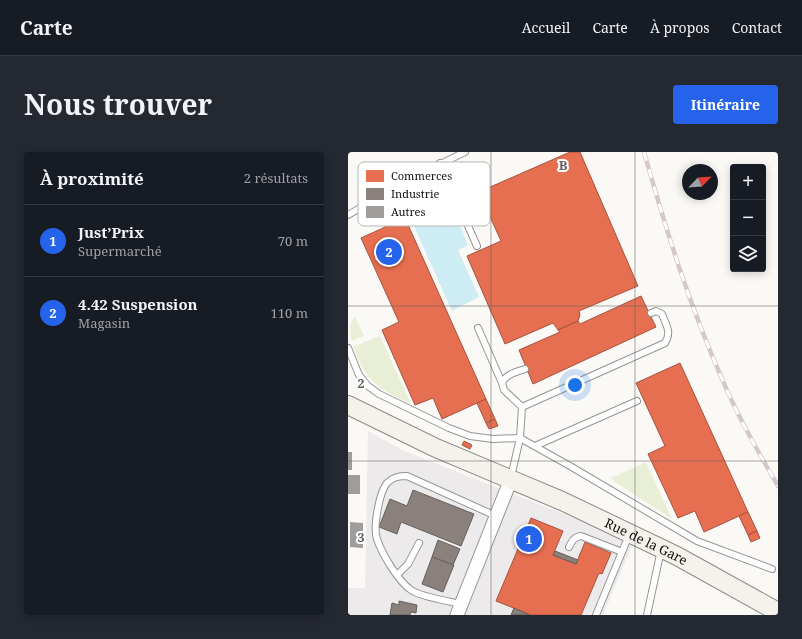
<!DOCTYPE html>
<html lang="fr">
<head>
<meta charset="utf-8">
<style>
  :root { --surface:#171b24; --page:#242831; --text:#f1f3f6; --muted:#9ea1a6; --line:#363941; --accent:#2563eb }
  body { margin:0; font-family:"Noto Serif",serif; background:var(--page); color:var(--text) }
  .controls { position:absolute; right:12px; top:12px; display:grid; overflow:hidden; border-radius:4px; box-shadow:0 2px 10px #0003 }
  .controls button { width:36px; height:36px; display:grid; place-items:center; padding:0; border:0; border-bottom:1px solid var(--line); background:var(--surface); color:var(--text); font:20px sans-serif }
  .compass { position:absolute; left:334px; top:12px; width:36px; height:36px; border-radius:50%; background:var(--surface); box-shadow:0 2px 10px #0003; rotate:65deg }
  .you { position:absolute; left:227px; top:233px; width:14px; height:14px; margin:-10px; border:3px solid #fff; border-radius:50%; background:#1a73e8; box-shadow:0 0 0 6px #1a73e833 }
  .badge { display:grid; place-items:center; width:26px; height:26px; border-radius:50%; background:var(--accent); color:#fff; font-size:13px; font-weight:700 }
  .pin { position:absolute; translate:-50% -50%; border:2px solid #fff; box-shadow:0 1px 4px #0006 }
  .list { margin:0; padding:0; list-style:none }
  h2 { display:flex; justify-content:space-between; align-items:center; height:52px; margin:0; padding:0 16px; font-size:17px }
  h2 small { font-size:13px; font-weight:400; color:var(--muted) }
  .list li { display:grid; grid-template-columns:26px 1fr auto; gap:12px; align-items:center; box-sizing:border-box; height:72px; padding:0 16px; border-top:1px solid var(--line) }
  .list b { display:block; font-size:15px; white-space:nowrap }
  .list p { margin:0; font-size:13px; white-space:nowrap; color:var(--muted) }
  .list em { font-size:13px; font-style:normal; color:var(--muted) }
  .icon { flex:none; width:22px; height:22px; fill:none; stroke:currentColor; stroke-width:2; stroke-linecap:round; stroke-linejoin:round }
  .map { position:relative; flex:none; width:430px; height:463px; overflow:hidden; border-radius:4px }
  header { display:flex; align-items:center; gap:24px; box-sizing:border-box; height:56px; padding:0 20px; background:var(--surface); border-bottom:1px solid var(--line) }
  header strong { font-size:19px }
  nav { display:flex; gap:22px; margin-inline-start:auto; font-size:14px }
  .intro { display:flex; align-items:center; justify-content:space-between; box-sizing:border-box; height:96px; padding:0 24px }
  h1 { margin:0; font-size:28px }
  .button { padding:10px 18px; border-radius:4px; background:var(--accent); color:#fff; font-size:14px; font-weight:700 }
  main { display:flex; gap:24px; padding:0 24px }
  aside { flex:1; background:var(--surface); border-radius:4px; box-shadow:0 2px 10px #0003 }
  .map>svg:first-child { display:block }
</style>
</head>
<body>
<header>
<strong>Carte</strong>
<nav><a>Accueil</a><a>Carte</a><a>À propos</a><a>Contact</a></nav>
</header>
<div class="intro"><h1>Nous trouver</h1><a class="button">Itinéraire</a></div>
<main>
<aside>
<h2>À proximité<small>2 résultats</small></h2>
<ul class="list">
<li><span class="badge">1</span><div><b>Just’Prix</b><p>Supermarché</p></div><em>70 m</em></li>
<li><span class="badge">2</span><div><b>4.42 Suspension</b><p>Magasin</p></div><em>110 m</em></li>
</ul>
</aside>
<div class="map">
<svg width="430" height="463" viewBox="0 0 430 463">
  <rect width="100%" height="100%" fill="#fbf9f6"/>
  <path fill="#edeaec" d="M20,279l34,19 182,72 48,24 -29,69h-255v-27h17z"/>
  <g fill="#e9efd7">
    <path d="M7,165l9,19 -12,5c-2,-9 -4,-17 3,-24z"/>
    <path d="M32,184l31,68c-16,-8 -35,-15 -45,-31 -5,-7 -9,-17 -13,-26z"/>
    <path d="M298,310l26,57 -57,-37 -4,-4z"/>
  </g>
  <path fill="#ceecf3" d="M63,41c7,0 10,3 17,5 6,2 11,0 16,3 10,5 20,34 24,44l-10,5 21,47 -27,14 -51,-114z"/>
  <g fill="#e76f51" stroke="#a6523e">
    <path d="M222,0h10l58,134 -59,25 1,4 -2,6 -20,9 -5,-7 -48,21 -38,-88 34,-15 -22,-49z"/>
    <path d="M57,66l81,181 -44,20 -9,-21 -18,7 -33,-75 17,-8 -38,-84z"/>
    <path d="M293,144l15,31 -123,57 -14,-34 41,-18 -2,-2 20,-9 2,3z"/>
    <path d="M332,211l68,149 -44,20 -9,-21 -17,7 -30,-64 17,-8 -29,-63z"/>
    <path d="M138,247l9,20 -9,4 -9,-20z"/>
    <path d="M147,267l3,7 -9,3 -3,-6z"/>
    <path d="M116,289l8,4 -2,4 -8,-4z"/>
    <path d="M400,360l9,19 -9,4 -9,-19z"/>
    <path d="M183,366l32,13 -10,24 23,9 9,-22 26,11 -9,21 -3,-1 -18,42h-50l-35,-14z"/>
    <path d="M409,379l3,7 -9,4 -3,-7z"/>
  </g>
  <g fill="#8a817c" stroke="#655f5c">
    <path d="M65,338l61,24 -13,32 -60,-24 -4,12 -18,-7 11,-28 17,7z"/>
    <path d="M90,388l22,9 -7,16 -21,-8z"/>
    <path d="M207,399l23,9 -2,4 -23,-9z"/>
    <path d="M84,405l22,8 -11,27 -21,-8z"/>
    <path d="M51,449l18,4 -1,8 -5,-1 -1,3h-20l2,-12 7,2z"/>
    <path d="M166,456l15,7h-18z"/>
  </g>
  <g fill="#9f9d9b">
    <rect x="0" y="300" width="4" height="18"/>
    <rect x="0" y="323" width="12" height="19"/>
    <path d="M2,370l13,1v25l-13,-1z"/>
  </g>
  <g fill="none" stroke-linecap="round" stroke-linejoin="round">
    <g stroke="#969594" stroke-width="8">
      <g id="service">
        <path d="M92,11l37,83"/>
        <path d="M0,63l66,-38 51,-25"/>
        <path d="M130,176l24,55"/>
        <path d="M0,196l11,27 9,11 11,8 70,34 21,8 23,3 27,-1 50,28 127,75 75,28"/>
        <path d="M174,255l-18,-17 -2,-7c4,-9 14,-11 23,-14"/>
        <path d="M187,294l102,-45"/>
        <path d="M163,325l9,-39 2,-31 143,-64c7,-11 1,-18 -3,-29l-6,-3 -5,2"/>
        <path d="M221,395c3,-6 5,-10 12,-11l41,16"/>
        <path d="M49,423l11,-11 11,-21"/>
        <path d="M113,452c-13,-3 -40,-7 -50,-14 -13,-9 -29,-36 -34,-51 -4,-12 2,-46 10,-56 6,-6 12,-7 20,-7l89,40"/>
        <path d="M248,463l33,-80"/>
        <path d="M299,463l14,-65"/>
      </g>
    </g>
    <g stroke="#969594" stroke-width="15">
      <path id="minor" d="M109,463l54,-136"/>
    </g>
    <g stroke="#8c8c8a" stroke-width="20">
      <g id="secondary">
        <path id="s1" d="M0,253l88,43 126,53 115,55 101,56"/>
      </g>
    </g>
    <use href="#service" stroke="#fefefe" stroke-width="6"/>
    <use href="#minor" stroke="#fefefe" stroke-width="13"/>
    <use href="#secondary" stroke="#f5f2ec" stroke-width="18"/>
    <g stroke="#d7c7ca" stroke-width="4.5">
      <path id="rail" d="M296,0c22,78 46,155 79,229 15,36 35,71 55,105"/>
    </g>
    <use href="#rail" stroke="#fff" stroke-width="3" stroke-dasharray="9" stroke-linecap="butt"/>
  </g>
  <path fill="none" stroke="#626260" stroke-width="1" stroke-opacity="0.55" d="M143,0v463M287,0v463M0,154h430M0,309h430"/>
  <g text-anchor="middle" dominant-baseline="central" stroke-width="4" stroke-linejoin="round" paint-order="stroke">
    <g font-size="13" fill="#101010" stroke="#fff">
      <text stroke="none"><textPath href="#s1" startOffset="328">Rue de la Gare</textPath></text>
    </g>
  </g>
  <rect x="10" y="10" width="132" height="64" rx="6" fill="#fff" stroke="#b7b7b7" stroke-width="1"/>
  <rect x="18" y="18" width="18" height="12" fill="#e76f51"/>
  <rect x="18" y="36" width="18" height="12" fill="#8a817c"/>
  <rect x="18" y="54" width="18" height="12" fill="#9f9d9b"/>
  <g font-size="11" fill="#101010">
    <text x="43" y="28">Commerces</text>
    <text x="43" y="46">Industrie</text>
    <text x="43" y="64">Autres</text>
  </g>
  <g font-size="13" text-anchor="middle" font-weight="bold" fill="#626260" stroke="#fff" stroke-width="4" stroke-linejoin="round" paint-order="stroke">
    <text x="215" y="18">B</text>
    <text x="13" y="236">2</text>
    <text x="13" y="390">3</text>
  </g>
</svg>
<div class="controls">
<button>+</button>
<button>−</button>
<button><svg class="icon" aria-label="layers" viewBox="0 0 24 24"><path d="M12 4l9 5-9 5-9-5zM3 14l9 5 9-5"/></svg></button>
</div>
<svg class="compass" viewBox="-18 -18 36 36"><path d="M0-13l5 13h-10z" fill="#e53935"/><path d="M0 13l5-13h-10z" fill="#9ea1a6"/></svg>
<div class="you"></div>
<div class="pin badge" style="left:181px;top:387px">1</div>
<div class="pin badge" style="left:41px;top:100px">2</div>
</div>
</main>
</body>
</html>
